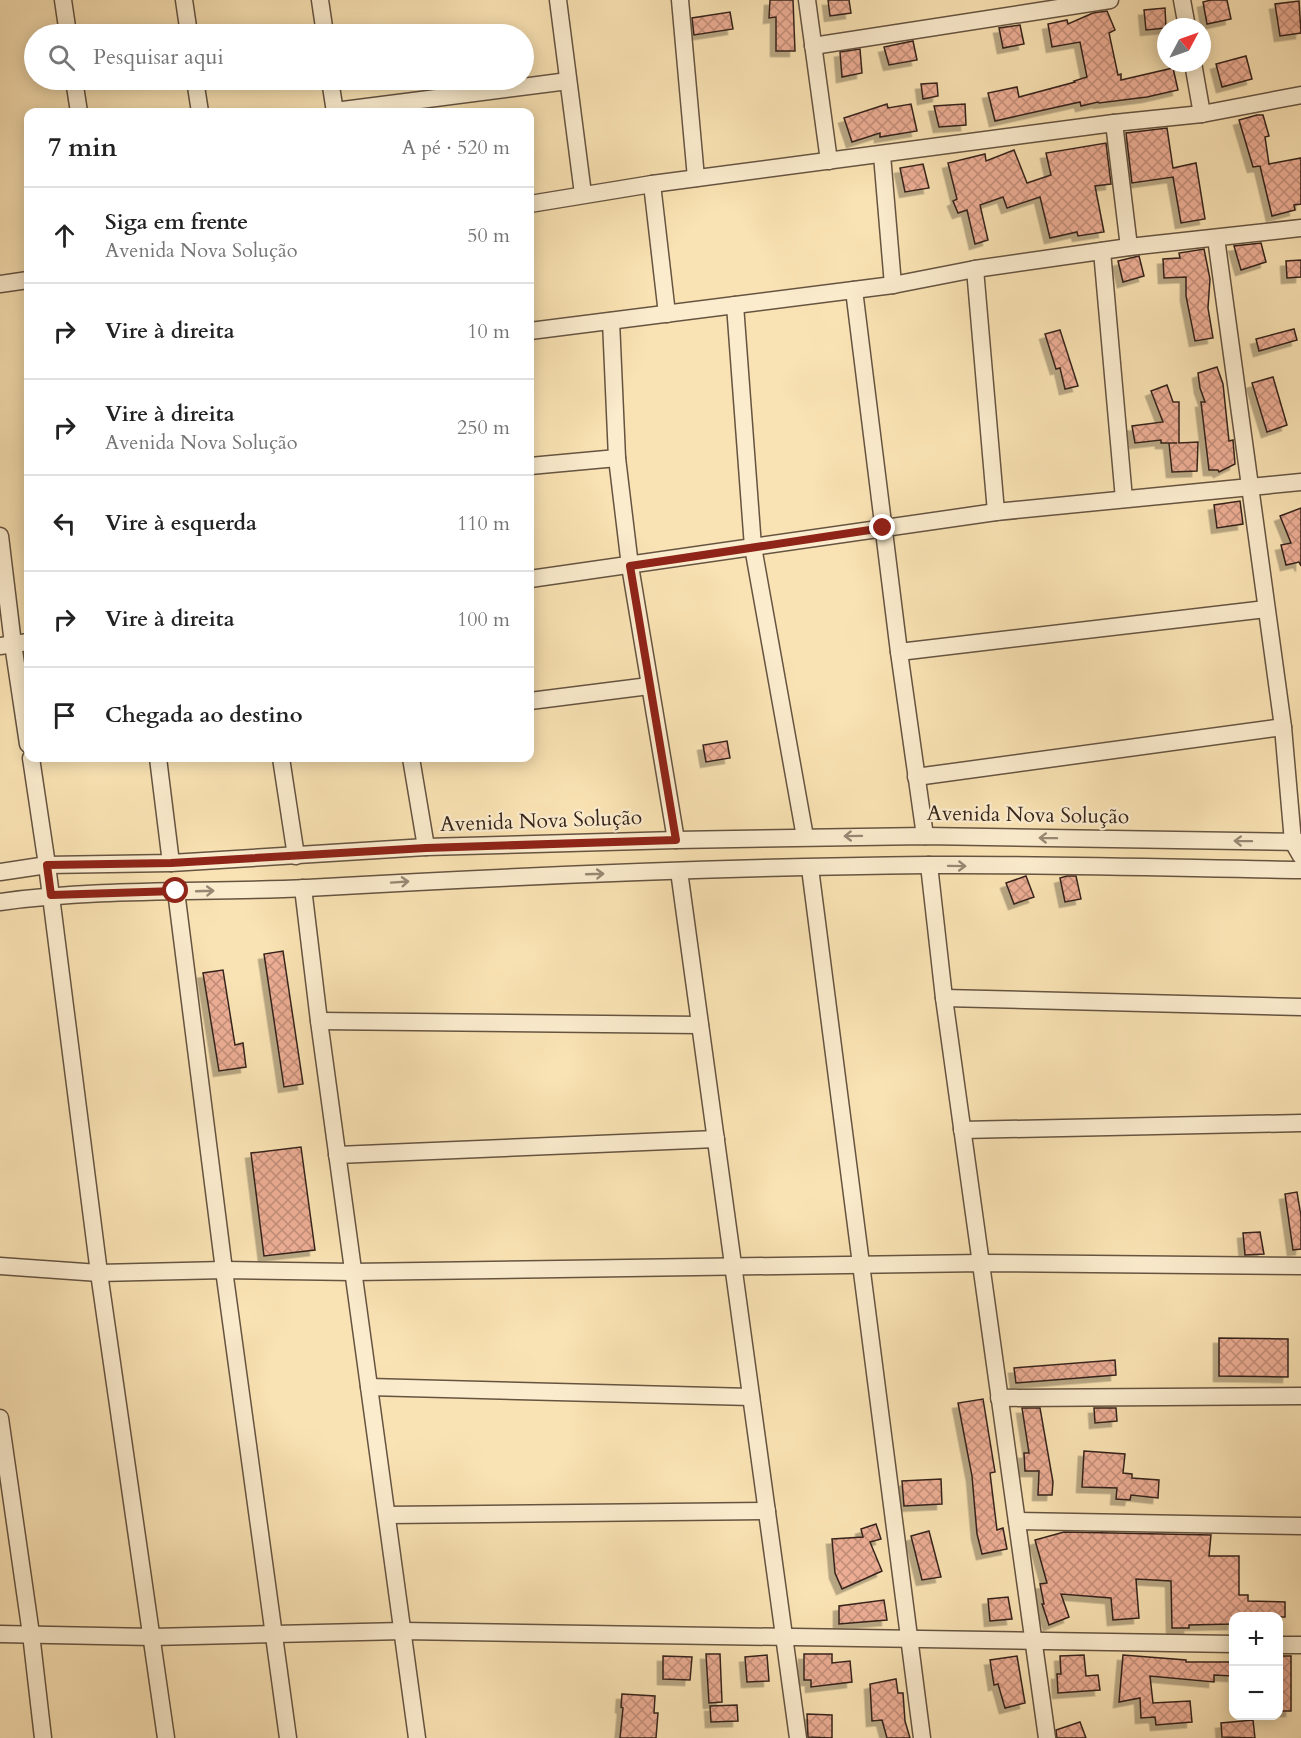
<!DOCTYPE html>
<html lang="pt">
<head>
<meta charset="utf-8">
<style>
  :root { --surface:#fff; --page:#f2f2f2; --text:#222; --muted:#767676; --line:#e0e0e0 }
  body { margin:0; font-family:Cardo,serif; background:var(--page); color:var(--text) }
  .controls { position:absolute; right:18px; bottom:18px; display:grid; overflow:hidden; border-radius:12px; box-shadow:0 3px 15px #0003 }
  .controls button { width:54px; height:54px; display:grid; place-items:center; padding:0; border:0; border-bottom:2px solid var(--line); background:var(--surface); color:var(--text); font:30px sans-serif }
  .compass { position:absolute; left:1157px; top:18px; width:54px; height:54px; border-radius:50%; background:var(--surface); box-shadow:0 3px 15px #0003; rotate:49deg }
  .stop { position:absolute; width:18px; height:18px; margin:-14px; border:4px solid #8f2418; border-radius:50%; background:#fff }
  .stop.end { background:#8f2418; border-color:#fff; box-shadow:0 2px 6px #0008 }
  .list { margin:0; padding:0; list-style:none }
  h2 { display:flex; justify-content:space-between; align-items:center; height:78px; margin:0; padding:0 24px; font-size:26px }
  h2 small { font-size:20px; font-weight:400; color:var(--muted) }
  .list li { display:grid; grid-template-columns:39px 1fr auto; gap:18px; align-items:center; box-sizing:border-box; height:96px; padding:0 24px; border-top:2px solid var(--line) }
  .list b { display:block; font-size:22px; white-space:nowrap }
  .list p { margin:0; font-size:20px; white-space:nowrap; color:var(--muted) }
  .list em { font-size:20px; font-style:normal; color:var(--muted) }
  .icon { flex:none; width:33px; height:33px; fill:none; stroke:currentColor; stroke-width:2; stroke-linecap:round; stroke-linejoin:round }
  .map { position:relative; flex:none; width:1301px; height:1738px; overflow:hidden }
  .search { position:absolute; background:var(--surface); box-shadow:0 3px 15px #0003; left:24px; top:24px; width:510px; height:66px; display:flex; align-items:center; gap:15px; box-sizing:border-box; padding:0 21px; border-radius:33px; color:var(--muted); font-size:22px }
  .panel { position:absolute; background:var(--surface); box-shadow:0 3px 15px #0003; left:24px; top:108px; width:510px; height:654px; border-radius:12px }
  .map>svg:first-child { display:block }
</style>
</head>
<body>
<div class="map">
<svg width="1301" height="1738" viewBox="0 0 1301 1738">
  <defs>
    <pattern id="building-cross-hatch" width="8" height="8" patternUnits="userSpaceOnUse" patternTransform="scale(1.5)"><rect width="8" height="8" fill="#edae95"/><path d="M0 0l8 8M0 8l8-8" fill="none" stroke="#c18d79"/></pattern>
    <filter id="shadow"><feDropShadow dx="-5.5" dy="5.5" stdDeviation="0" flood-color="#0004"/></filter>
  </defs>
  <rect width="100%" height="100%" fill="#f9e2b3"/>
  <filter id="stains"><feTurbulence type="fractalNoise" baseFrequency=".00333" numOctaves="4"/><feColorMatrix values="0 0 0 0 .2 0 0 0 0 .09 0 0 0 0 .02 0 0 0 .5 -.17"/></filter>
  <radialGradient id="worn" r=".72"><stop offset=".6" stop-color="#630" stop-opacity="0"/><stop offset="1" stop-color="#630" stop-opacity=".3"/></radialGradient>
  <g fill="url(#building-cross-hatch)" stroke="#35241b" stroke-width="1.5" filter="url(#shadow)">
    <path d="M770,0h23l2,51h-19v-34l-7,1z"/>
    <path d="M828,0h21l2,13 -21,3z"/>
    <path d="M1211,0h16l4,19 -24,5 -4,-22z"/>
    <path d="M1299,1l2,32 -21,3 -5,-32z"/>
    <path d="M1165,8l1,20 -20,2 -2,-20z"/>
    <path d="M1107,11l8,19 -6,3 9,42 3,-1v6l52,-12 5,22 -31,7 -48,6 -1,-1 -17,4 -1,-4 -85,19 -7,-28 29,-6 2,10 56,-15 -1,-1 13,-4 -7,-35 -28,5 -4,-23 19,-4 1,4 25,-11z"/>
    <path d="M730,12l3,17 -39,6 -2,-17z"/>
    <path d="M1020,25l4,19 -21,4 -4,-20z"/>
    <path d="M913,41l4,19 -28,5 -5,-18z"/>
    <path d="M860,49l2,24 -20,4 -2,-25z"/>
    <path d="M1246,56l6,23 -30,8 -6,-23z"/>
    <path d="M937,83l1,13 -15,3 -2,-15z"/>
    <path d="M887,104l1,4 23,-4 6,27 -37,6v-4l-28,9 -8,-24z"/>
    <path d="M965,104l1,21 -27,2 -5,-21z"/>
    <path d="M1257,115h6l6,21 -4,1 4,27 32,-6v46l-7,1 1,5 -23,6 -12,-50 -7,1 -14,-47z"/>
    <path d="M1167,128l6,40 23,-5 9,56 -24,4 -8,-46 -41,6 -6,-50z"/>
    <path d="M1106,143l5,41 -16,2 9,46 -26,4 -1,-4 -27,6 -10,-41 -33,11 -4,-11 -23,8 8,35 -13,4 -8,-34 -9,3 -5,-12 4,-2 -9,-36 37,-9 1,7 28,-11 13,33 24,-8 -5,-22z"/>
    <path d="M923,164l6,24 -24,4 -5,-24z"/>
    <path d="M1261,243l5,19 -25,8 -7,-24z"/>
    <path d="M1204,249l6,30 -2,29 5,30 -18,3 -9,-45v-19l-22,1 -1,-19 17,-1 -1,-5z"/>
    <path d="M1139,256l5,20 -21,6 -5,-21z"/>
    <path d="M1301,260v17l-14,1 -1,-17z"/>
    <path d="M1294,329l3,11 -38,11 -3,-12z"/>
    <path d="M1060,330l18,56 -13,3 -5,-21 -4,1 -11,-35z"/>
    <path d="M1217,367l6,17 6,57 4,-1 2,24 -16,8 -1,-2h-9l-8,-68h4l-5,-14 -2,-15z"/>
    <path d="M1273,377l14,48 -20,7 -15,-49z"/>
    <path d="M1167,385l6,17h6v41l19,-1 -1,29 -25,1 -3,-29h8h-16v-3l-26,3 -3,-17 31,-4 -12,-31z"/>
    <path d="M1240,501l3,23 -26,4 -3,-23z"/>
    <path d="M1301,508v58l-2,-4 -13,3 -5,-20 10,-2 -11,-27z"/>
    <path d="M727,741l3,17 -24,4 -3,-17z"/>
    <path d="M1026,876l8,21 -20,7 -8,-21z"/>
    <path d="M1067,876h9l5,23 -16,3 -5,-24z"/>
    <path d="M283,951l20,133 -19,3 -20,-133z"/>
    <path d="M223,970l12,75 8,-2 3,24 -27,4 -16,-98z"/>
    <path d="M301,1147l14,103 -51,6 -13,-103z"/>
    <path d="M1297,1192l4,24v33l-8,1 -8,-56z"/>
    <path d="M1260,1232l4,22 -19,1 -2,-22z"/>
    <path d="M1219,1338l69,1v38l-69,-1z"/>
    <path d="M1115,1360l1,15 -100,8 -2,-15z"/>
    <path d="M983,1399l12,73 -5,1 7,57 6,-2 4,21 -25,5 -5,-20 -5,-58 -14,-73z"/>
    <path d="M1022,1408h18l13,74 -1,13h-14l1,-24h-14l-1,-18h5z"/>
    <path d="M1094,1408h22l1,13 -22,2z"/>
    <path d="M1084,1451l41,3 -2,19 9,1v4l27,2 -1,18 -27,-3 -1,5 -14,-1 1,-11 -35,-1z"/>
    <path d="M941,1479l1,25 -38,2 -2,-25z"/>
    <path d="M876,1524l5,15 -11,3 12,29 -40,18 -7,-16 -3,-34 31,-2 -2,-8z"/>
    <path d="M929,1531l12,46 -19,3 -11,-44z"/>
    <path d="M1064,1532l147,3 -2,21h30v39h9v6l37,1v15h-52v7l-44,1v3h-17l-1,-47 -35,-2 3,39 -26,2 -2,-22 -50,-4 8,23 -20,8 -7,-21h2l-4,-20 7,-1 -12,-43z"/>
    <path d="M1008,1597l4,22 -22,2 -2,-22z"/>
    <path d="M884,1600l3,20 -48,4v-18z"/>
    <path d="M706,1654h14l2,48 -13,1z"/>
    <path d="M804,1654h28v9l18,-2 2,21 -41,5v-7h-7z"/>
    <path d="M767,1655l2,26 -22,1 -2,-25z"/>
    <path d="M1084,1655l2,21 12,-1 2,15 -42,3 -1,-19h4l-1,-18z"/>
    <path d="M1123,1655l63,5v2h47v14l-19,-1v7l-64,-6 3,27 37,-2 2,21 -36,3 -1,-8 -14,1 -1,-20 -21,4z"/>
    <path d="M663,1656l29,1 -2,23 -27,-1z"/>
    <path d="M1017,1656l8,47 -20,5 -7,-24 -4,1 -4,-25z"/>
    <rect x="1278" y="1656" width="13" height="55"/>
    <path d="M896,1679l2,14h5l2,28 5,17h-23l-5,-18 -10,1 -2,-37z"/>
    <path d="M622,1694l33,2 -1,17h4l-2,25h-36l3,-30 -2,-1z"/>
    <path d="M737,1705l1,16 -27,1 -1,-16z"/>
    <path d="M807,1714l25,1v23l-24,-1z"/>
    <path d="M1253,1720l2,18 -33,-1 -1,-14z"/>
    <path d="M1080,1722l6,16h-29l-1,-8z"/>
  </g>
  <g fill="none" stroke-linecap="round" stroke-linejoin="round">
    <g stroke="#665441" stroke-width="19">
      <g id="minor">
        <path d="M63,0l5,34"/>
        <path d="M184,0l5,34"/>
        <path d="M320,0l5,34"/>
        <path d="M558,0l25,194"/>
        <path d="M680,0l16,178"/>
        <path d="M807,0l22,161"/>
        <path d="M1182,0l5,27"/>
        <path d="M813,46l297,-46"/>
        <path d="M1193,63l9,51"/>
        <path d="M74,80l5,32"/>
        <path d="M195,80l5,32"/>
        <path d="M330,80l5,32"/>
        <path d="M335,111l233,-30"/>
        <path d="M1114,123l15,124"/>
        <path d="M882,155l11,130"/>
        <path d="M652,184l15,130"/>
        <path d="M530,204l122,-20 462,-61 88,-9 99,-19"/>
        <path d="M1216,238l67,489 10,115 8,14"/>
        <path d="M1102,251l22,248"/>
        <path d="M975,269l21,243"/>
        <path d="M0,284l28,-4"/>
        <path d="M854,290l45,362 26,184"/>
        <path d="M735,305l18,242 52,290"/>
        <path d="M611,321l6,137 13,108 46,274"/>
        <path d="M530,331l363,-46 82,-16 154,-22 172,-19"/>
        <path d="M530,466l87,-8"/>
        <path d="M0,536l13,108 15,100"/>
        <path d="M530,579l466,-67 305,-30"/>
        <path d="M0,646l28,-4"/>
        <path d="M899,652l367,-43"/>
        <path d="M530,701l119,-15"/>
        <path d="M31,758l16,107 52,408 67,465"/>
        <path d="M158,758l13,105"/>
        <path d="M281,758l15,98"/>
        <path d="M411,758l15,89"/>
        <path d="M916,777l367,-50"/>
        <path d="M929,865l15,133 103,740"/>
        <path d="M810,868l112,870"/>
        <path d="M679,871l119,867"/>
        <path d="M0,872l47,-7 124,-2 255,-16 250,-7 249,-4 376,6"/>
        <path d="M303,888l16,133 98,717"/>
        <path d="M176,891l48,379 64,468"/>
        <path d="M0,902c102,-14 205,-9 307,-14 207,-12 414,-21 621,-23 124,-1 249,3 373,5"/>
        <path d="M944,998l357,9"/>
        <path d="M319,1021l381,4"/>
        <path d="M962,1130l339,-7"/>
        <path d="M337,1155l379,-16"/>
        <path d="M0,1266l99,7 125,-3 129,2 629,-9 319,3"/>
        <path d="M369,1387l382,10"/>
        <path d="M999,1398l302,-2"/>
        <path d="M0,1418l31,216 12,104"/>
        <path d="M387,1515l380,-4"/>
        <path d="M1017,1521l284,5"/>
        <path d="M0,1634l152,3 251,-6 831,13"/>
        <path d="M1278,1645h23"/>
      </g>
    </g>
    <use href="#minor" stroke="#fbecce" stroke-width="16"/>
  </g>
  <defs><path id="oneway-shaft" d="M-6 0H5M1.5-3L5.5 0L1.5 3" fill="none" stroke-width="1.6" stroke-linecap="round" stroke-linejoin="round" transform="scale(1.5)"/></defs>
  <g stroke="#988874">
    <use href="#oneway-shaft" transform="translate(853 836) rotate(179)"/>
    <use href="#oneway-shaft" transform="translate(1048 838) rotate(-179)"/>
    <use href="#oneway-shaft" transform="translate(1243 841) rotate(-179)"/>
    <use href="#oneway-shaft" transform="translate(957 866) rotate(1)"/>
    <use href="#oneway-shaft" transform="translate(595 874) rotate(-2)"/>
    <use href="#oneway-shaft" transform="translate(400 882) rotate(-4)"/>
    <use href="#oneway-shaft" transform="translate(205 891) rotate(-2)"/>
  </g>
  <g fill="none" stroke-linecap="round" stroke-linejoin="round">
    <path stroke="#8f2418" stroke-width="8" d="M176,891l-125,4 -4,-30 124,-2 255,-15 250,-8 -46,-274 253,-38"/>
  </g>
  <g text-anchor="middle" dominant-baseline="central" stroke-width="4.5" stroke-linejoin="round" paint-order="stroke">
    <g font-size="21" fill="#35241b" stroke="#fbecce">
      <text transform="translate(1028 815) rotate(1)">Avenida Nova Solução</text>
      <text transform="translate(541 821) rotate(-2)">Avenida Nova Solução</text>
    </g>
  </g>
  <rect width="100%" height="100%" filter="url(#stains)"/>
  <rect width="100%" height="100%" fill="url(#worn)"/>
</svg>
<div class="controls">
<button>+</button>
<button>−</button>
</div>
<svg class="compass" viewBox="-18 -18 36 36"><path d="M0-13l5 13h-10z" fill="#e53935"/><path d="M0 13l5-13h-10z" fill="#767676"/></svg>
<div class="stop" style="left:176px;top:891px"></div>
<div class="stop end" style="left:883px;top:528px"></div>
<div class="search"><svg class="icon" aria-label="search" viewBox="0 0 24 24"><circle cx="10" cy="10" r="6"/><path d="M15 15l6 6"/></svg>Pesquisar aqui</div>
<section class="panel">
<h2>7 min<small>A pé · 520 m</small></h2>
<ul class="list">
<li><svg class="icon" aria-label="ahead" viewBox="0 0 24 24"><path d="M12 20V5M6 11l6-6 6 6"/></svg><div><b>Siga em frente</b><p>Avenida Nova Solução</p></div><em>50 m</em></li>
<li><svg class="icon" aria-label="right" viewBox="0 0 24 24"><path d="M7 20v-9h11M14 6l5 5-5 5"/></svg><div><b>Vire à direita</b></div><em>10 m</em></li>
<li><svg class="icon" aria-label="right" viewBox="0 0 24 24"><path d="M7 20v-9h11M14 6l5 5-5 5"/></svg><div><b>Vire à direita</b><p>Avenida Nova Solução</p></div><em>250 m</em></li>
<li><svg class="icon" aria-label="left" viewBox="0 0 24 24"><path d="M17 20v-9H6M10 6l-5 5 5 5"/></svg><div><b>Vire à esquerda</b></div><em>110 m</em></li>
<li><svg class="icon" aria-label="right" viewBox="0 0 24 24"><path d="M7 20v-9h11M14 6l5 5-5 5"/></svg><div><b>Vire à direita</b></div><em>100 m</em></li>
<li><svg class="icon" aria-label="arrive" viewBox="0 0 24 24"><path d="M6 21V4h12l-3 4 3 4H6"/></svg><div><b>Chegada ao destino</b></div></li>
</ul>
</section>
</div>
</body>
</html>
